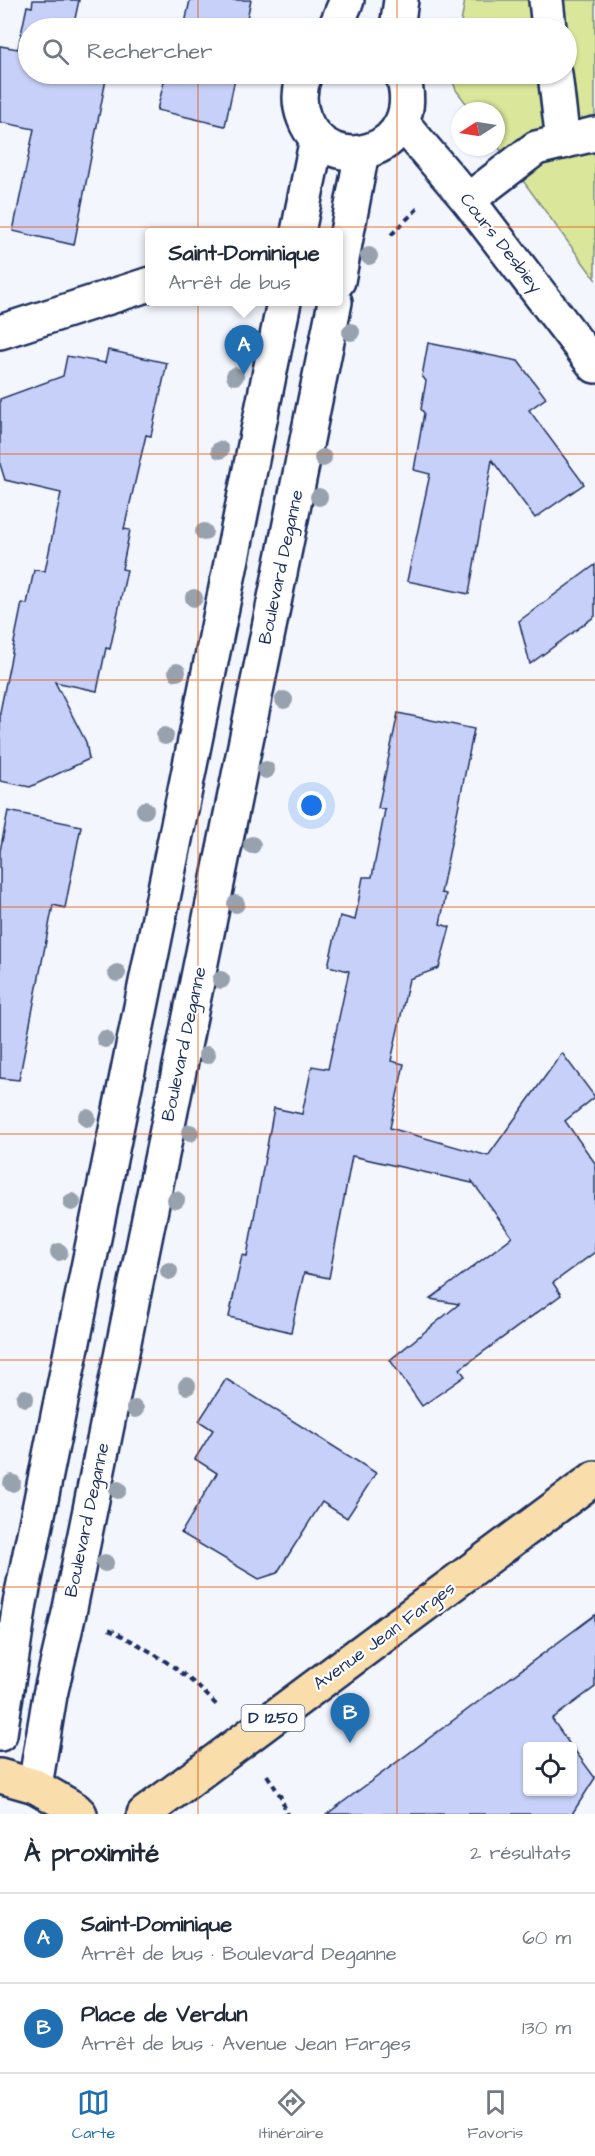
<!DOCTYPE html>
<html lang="fr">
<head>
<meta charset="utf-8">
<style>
  :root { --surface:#fff; --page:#f6f6f7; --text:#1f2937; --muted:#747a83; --line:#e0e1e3; --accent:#1f6fb2 }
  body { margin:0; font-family:"Architects Daughter",sans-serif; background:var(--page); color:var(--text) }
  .controls { position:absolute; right:18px; bottom:18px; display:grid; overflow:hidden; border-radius:6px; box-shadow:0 2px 4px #0004 }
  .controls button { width:54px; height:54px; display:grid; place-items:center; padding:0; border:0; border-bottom:2px solid var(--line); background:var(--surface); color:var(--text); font:30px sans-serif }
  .compass { position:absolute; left:451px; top:102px; width:54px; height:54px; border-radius:50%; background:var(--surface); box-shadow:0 2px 4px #0004; rotate:258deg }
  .you { position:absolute; left:312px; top:806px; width:21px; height:21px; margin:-15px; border:4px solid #fff; border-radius:50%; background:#1a73e8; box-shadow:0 0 0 9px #1a73e833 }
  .badge { display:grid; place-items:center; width:39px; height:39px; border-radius:50%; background:var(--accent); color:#fff; font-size:20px; font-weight:700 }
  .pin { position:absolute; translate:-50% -50px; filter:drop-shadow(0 2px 3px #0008) }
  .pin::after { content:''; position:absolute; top:32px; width:21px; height:18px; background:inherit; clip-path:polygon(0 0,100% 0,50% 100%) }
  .popup { position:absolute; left:145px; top:228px; width:198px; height:78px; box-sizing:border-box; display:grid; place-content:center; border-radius:6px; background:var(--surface); filter:drop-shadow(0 2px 4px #0005); font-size:20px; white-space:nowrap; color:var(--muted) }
  .popup b { font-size:22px; color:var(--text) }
  .popup::after { content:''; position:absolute; left:50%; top:100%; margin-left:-12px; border:12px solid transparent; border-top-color:var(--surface) }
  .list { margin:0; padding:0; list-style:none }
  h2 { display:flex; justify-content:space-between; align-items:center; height:78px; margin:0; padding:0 24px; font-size:26px }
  h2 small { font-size:20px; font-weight:400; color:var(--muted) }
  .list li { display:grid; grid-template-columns:39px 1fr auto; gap:18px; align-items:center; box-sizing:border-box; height:90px; padding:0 24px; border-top:2px solid var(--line) }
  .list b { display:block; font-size:22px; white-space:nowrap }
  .list p { margin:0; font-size:20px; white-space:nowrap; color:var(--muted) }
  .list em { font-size:20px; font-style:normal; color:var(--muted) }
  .icon { flex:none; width:33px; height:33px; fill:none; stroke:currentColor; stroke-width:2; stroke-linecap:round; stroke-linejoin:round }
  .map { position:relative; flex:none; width:595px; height:1814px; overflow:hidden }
  .search { position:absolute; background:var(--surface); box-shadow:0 2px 4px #0004; left:18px; right:18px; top:18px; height:66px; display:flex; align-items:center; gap:15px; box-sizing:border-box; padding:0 21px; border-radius:33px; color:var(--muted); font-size:22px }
  .sheet { height:258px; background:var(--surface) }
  nav { display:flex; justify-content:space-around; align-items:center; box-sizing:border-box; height:84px; border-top:2px solid var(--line); background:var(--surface); font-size:16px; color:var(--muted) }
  nav a { display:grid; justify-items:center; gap:3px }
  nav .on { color:var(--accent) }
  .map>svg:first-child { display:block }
</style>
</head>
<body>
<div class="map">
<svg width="595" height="1814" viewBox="0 0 595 1814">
  <rect width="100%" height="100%" fill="#f4f6fe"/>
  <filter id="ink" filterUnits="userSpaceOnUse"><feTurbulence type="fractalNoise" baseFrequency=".0167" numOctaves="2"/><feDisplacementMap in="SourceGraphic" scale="12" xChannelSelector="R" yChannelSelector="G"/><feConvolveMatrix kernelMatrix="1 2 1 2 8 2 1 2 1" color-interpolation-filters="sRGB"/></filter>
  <g filter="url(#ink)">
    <path fill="#dae699" stroke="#7a8a7c" stroke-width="1.5" d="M465,0h130v279l-99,-135v-33h-24l-16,-21 -6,-16h116v-46h-106z"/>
    <g fill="#c7d0f8" stroke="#1b2f5e" stroke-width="1.5">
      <path d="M33,0h46l-6,28h-45v46h79l-33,171 -61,-14 21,-102 -34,-7v-76l18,3 9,-43 5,1z"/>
      <path d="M190,0h61l-6,28h-61z"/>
      <path d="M166,74h70l-11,52 -68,-16z"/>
      <path d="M428,343l90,18 28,37 -17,12 55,74 -49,34 -43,-58 -23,134 -62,-13 23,-107 -16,-4 10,-57 -3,-4 5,-28 -4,-5z"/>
      <path d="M108,350l59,13 -16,73 -5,-1 -22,94 6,1 -8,39 5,1 -17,79 -4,-1 -9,43 -42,-9 31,60 3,17 -59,28 -30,-6v-69l22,-109 5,1 7,-34 11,1 16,-78 -56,-13 -5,-16v-65l63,-23 4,-20 38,7z"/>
      <path d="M595,565v51l-65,48 -11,-43z"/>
      <path d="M398,713l76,16 -33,164 5,1 -6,30 10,3 -11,41 -30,11 -18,82 13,3 -14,64 98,28 74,-103 33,44 -30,24 30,42v89l-42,31 8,12 -101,74 5,7 -43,30 -32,-46 69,-56 -29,-5 82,-62 -40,-56v2l-120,-27 -23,122 -25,-5 -13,59 -62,-15 13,-62 5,1 27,-148 28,6 10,-48 16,3 21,-98 -21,-5 12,-50 15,4 8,-43h9l13,-67 -7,-2z"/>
      <path d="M8,811l73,15 -16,82 -12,-3 -34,175 -19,-2v-227z"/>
      <path d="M226,1379l150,94 -29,45 -25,-16 -45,71 -18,6 -78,-46 36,-60 -22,-14 18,-29 -14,-9z"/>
      <path d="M595,1615v72l-43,32 19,27h-43v45h45v-43l22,30 -23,36h-245z"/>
    </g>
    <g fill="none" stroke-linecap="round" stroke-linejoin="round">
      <g stroke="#1b2f5e" stroke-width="38">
        <g id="minor">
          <path d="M546,0l3,28"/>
          <path d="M335,28l12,-28"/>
          <path d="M397,28l4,-28"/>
          <path d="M305,74c-6,15 -7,29 -1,44 24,64 125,34 98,-44"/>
          <path d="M555,74l8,68"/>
          <path d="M403,124l65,76 127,166"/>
          <path d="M468,200l68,-52 59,-14"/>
          <path d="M298,232l19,-94"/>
          <path d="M338,281l24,-129"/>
          <path d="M0,332l150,-48"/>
          <path d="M0,1734l20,-131 264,-1301"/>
          <path d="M35,1786l15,-91 19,-82 266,-1311"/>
        </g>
      </g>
      <g stroke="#1b2f5e" stroke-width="38">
        <g id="major">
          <path d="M0,1776l35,10 40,23 5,5"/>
          <path d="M144,1814l451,-336"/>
        </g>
      </g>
      <g stroke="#1b2f5e" stroke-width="4" stroke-dasharray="6 4.5" stroke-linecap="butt">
        <path d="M391,235l29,-29"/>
        <path d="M109,1629c40,20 80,44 110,79"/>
        <path d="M267,1775l14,22 6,17"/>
      </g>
      <use href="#minor" stroke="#fff" stroke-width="33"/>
      <use href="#major" stroke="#f9deab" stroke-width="33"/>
    </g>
    <g fill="#97a2ae">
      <circle cx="369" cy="256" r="9"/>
      <circle cx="351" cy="332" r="9"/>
      <circle cx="235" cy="376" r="9"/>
      <circle cx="220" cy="450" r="9"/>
      <circle cx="323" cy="458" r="9"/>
      <circle cx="319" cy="497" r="9"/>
      <circle cx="204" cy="532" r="9"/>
      <circle cx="194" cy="598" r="9"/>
      <circle cx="177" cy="672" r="9"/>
      <circle cx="284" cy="700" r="9"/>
      <circle cx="165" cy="736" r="9"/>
      <circle cx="266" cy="770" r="9"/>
      <circle cx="145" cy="810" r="9"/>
      <circle cx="252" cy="845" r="9"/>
      <circle cx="236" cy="904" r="9"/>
      <circle cx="117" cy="973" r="9"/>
      <circle cx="221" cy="980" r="9"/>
      <circle cx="105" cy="1039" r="9"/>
      <circle cx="207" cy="1055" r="9"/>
      <circle cx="87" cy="1118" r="9"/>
      <circle cx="190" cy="1133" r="9"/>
      <circle cx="176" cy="1200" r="9"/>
      <circle cx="72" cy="1202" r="9"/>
      <circle cx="59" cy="1252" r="9"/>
      <circle cx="169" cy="1271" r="9"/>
      <circle cx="187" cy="1386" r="9"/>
      <circle cx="25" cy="1398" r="9"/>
      <circle cx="135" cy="1409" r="9"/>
      <circle cx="12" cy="1483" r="9"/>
      <circle cx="118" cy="1490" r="9"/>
      <circle cx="105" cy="1563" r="9"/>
    </g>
  </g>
  <path fill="none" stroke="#e8590c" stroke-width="1.5" stroke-opacity="0.55" d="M198,0v28M397,0v28M198,74v1740M397,74v1740M0,227h595M0,454h595M0,680h595M0,907h595M0,1134h595M0,1360h595M0,1587h595"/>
  <g text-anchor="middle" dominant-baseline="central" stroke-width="4.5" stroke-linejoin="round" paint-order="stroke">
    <rect fill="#fff" stroke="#5f6d8e" stroke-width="1.5" x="241.5" y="1705" width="63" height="26" rx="4.5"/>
    <g font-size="16" font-weight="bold" fill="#1b2f5e">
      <text x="273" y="1718">D 1250</text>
    </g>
    <g font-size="18" fill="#1b2f5e" stroke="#fff">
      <text transform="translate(501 243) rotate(52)">Cours Desbiey</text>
      <text transform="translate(281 567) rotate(-78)">Boulevard Deganne</text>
      <text transform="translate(184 1044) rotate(-78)">Boulevard Deganne</text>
      <text transform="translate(87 1520) rotate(-78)">Boulevard Deganne</text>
      <text transform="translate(384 1636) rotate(-36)">Avenue Jean Farges</text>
    </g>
  </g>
</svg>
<div class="controls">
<button><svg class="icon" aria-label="locate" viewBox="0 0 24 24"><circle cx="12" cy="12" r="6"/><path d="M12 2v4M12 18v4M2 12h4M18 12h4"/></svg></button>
</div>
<svg class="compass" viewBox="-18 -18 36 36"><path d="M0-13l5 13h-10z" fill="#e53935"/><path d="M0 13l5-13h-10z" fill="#747a83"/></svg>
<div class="you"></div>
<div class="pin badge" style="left:244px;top:375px">A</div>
<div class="popup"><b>Saint-Dominique</b>Arrêt de bus</div>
<div class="pin badge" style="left:350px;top:1743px">B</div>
<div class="search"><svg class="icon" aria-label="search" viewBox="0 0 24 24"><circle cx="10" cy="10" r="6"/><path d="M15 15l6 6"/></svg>Rechercher</div>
</div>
<section class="sheet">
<h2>À proximité<small>2 résultats</small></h2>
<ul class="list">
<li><span class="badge">A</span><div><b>Saint-Dominique</b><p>Arrêt de bus · Boulevard Deganne</p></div><em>60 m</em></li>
<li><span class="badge">B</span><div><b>Place de Verdun</b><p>Arrêt de bus · Avenue Jean Farges</p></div><em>130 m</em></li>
</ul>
</section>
<nav>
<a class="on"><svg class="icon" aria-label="map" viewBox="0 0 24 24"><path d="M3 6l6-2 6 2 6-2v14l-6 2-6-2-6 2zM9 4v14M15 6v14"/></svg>Carte</a>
<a><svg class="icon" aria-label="directions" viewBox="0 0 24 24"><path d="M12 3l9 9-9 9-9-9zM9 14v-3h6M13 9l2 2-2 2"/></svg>Itinéraire</a>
<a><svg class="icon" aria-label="saved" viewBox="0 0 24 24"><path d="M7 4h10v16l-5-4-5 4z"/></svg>Favoris</a>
</nav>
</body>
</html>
